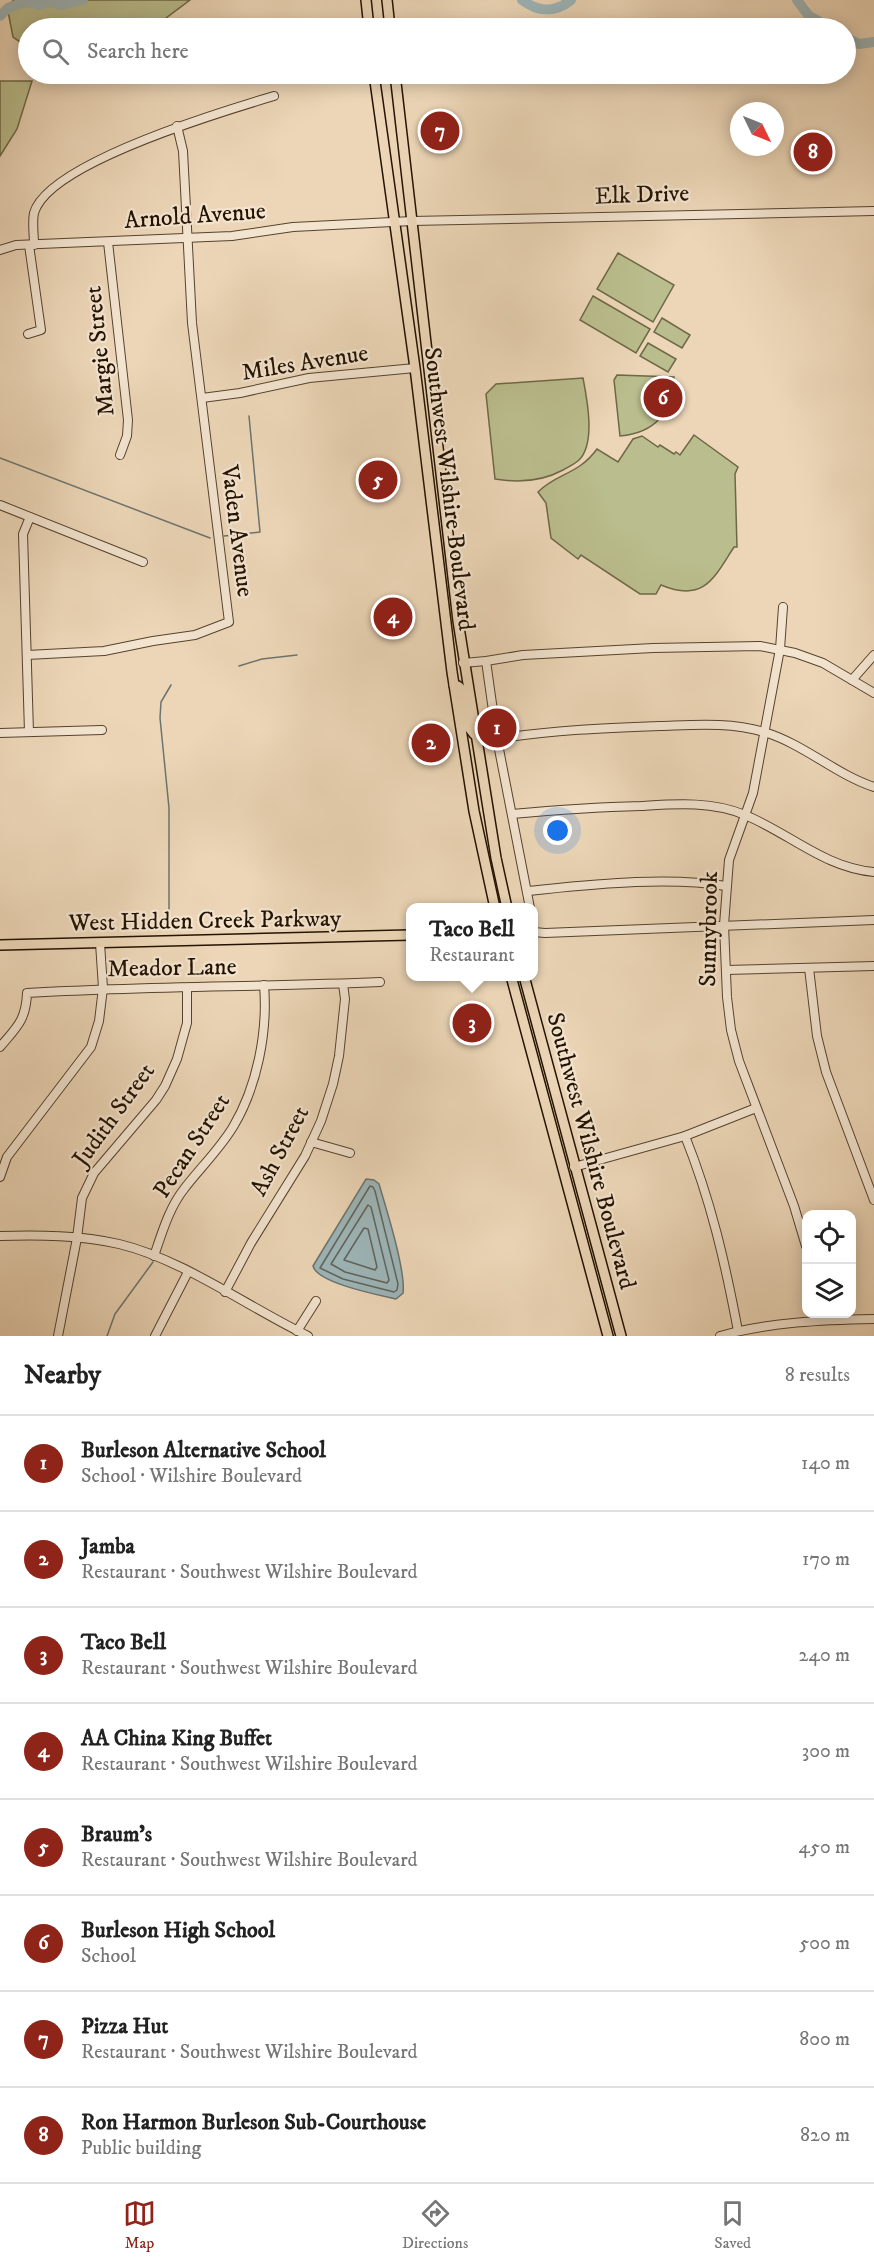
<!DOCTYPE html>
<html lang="en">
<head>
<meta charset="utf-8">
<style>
  :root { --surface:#fff; --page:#f6f6f6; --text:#222; --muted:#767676; --line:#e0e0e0; --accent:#8f2418 }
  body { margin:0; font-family:"IM FELL DW Pica",serif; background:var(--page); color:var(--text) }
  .controls { position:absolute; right:18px; bottom:18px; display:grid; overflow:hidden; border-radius:12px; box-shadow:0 3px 15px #0003 }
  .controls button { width:54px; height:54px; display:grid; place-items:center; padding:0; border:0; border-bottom:2px solid var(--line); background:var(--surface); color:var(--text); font:30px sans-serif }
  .compass { position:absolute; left:730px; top:102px; width:54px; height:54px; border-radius:50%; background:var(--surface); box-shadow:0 3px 15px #0003; rotate:133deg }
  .you { position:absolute; left:558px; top:831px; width:21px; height:21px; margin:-15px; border:4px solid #fff; border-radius:50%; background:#1a73e8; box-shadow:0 0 0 9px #1a73e833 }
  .badge { display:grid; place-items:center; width:39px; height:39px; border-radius:50%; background:var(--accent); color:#fff; font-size:20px; font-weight:700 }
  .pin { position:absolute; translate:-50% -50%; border:3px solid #fff; box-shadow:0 2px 6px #0006 }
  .popup { position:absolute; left:406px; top:903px; width:132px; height:78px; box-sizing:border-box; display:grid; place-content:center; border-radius:12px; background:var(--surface); filter:drop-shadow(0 2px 4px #0005); font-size:20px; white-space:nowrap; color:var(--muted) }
  .popup b { font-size:22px; color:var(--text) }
  .popup::after { content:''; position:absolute; left:50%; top:100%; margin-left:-12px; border:12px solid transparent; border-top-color:var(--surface) }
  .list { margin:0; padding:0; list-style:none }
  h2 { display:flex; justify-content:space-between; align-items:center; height:78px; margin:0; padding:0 24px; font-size:26px }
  h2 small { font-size:20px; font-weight:400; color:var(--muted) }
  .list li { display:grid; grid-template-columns:39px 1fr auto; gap:18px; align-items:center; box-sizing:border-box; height:96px; padding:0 24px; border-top:2px solid var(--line) }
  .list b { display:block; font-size:22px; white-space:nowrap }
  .list p { margin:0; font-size:20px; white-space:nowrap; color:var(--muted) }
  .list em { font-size:20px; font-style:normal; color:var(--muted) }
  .icon { flex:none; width:33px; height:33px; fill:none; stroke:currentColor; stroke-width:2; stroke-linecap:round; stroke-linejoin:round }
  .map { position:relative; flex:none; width:874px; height:1336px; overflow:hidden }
  .search { position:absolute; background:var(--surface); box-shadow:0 3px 15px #0003; left:18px; right:18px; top:18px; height:66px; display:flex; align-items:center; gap:15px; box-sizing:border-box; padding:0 21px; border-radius:33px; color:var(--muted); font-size:22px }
  .sheet { height:846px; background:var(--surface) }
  nav { display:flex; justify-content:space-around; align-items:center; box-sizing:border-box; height:84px; border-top:2px solid var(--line); background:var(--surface); font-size:16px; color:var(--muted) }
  nav a { display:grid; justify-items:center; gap:3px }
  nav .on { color:var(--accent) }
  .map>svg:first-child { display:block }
</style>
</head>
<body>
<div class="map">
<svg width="874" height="1336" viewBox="0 0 874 1336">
  <rect width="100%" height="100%" fill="#ecd6b7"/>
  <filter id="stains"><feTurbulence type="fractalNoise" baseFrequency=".00333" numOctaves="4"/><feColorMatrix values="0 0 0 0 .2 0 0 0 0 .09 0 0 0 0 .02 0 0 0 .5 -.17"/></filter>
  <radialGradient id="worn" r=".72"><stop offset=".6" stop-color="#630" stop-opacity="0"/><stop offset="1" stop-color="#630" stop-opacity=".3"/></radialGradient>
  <g fill="#babd8d" stroke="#6e6846" stroke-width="1.5">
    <path d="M14,0h176l-36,27 -126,1v15l-5,1 -10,-7 -6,-31z"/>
    <path d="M0,81h32l-15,48 -17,27z"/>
    <path d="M618,253l56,32 -21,37 -56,-33z"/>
    <path d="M593,296l57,33 -14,24 -56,-33z"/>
    <path d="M662,318l28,17 -8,13 -28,-16z"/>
    <path d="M648,343l28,16 -8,13 -28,-16z"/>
    <path d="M617,375l57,2c-1,35 -19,56 -54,59l-6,-56z"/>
    <path d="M583,378c4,21 13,65 -4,82 -4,4 -11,7 -16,10 -22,12 -44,13 -68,9l-9,-85 10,-10z"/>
    <path d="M694,435l44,32 -3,7 2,73h-3c-20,31 -30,56 -73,38l-5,9h-16l-59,-39 -3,4 -27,-21 -5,-35 -8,-11c19,-19 40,-17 59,-43l21,13 15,-23 9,-3 16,11 2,-2 14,9 2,-2 4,3z"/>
  </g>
  <path fill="#9db6b9" stroke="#6c746f" stroke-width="1.5" d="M366,1179l8,1 5,4c7,24 27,87 24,109l-7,6c-17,-4 -79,-16 -83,-33z"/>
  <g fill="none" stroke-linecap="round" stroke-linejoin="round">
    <g stroke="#60645c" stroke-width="1.5">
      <path d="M370,1186l3,1 2,4 23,93 -1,6 -3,2 -51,-13 -23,-11z"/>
      <path d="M368,1205l3,2 18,73 -2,3 -42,-11 -14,-8z"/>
      <path d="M364,1228l4,1 9,38 -2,3 -31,-10z"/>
    </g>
    <g stroke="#6c746f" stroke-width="1.5">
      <path d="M0,458l210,80"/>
      <path d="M224,536l36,-4 -11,-116"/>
      <path d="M239,666l23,-7 35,-4"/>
      <path d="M155,929l10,-11 4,-9v-101l-9,-90 1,-16 10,-17"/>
      <path d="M107,1336l8,-22 38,-52"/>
    </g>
    <g stroke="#9db6b9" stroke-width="10">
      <path d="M522,0c16,12 33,13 49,0"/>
      <path d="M797,0l12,16 22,12"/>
      <path d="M0,16l8,-8 11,-4 10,-2 9,3 14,-3 8,3 23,-5"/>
      <path d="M846,38l13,6 15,-2"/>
    </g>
    <g stroke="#55432e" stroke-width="10">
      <g id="minor">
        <path d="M108,242l20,178 -1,16 -7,19"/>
        <path d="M34,245c0,-10 -2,-23 0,-32 14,-50 193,-103 240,-117"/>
        <path d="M0,250l16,-5 216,-9 61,-9 119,-6 462,-10"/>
        <path d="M28,334l13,-4 -12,-85"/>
        <path d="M202,398l38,-5 69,-15 106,-10"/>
        <path d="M0,505l143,57"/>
        <path d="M783,607l-3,42 -27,144 -24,67 -5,65 3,72 4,33 8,31 55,145 12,40"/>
        <path d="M27,655l77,-4 49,-10 42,-6 34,-13 -37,-299 -9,-172 -6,-25"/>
        <path d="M486,661l11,78 33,169"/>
        <path d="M463,663l23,-2 37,-6 130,-7 107,-2 35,7 28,10 51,30"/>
        <path d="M852,680l22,-25"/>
        <path d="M29,732l-6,-198 7,-17"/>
        <path d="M0,733l102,-3"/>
        <path d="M497,739c54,-9 108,-11 163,-13 35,-1 70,-4 104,6 40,12 71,42 110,55"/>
        <path d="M512,814c43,-4 86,-7 129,-8 34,-2 71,-5 104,9 44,18 80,53 129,57"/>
        <path d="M527,891c62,-6 138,-15 199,-5"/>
        <path d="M534,932l11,1 329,-13"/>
        <path d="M809,968l8,68 9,36 48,128"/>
        <path d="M726,970l148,-4"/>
        <path d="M0,1047c17,-20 26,-27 27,-54 117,-7 235,-6 353,-11"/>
        <path d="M685,1136c26,65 40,126 53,195"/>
        <path d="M311,1142l39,11"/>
        <path d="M574,1167l111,-31 71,-28"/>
        <path d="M0,1177l7,-20 84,-110 8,-26 4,-33 -3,-45"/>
        <path d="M0,1236c39,-1 80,-1 119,8 63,15 129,63 189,92"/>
        <path d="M154,1256c8,-23 15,-48 30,-67 16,-21 35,-39 49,-62 24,-40 35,-95 31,-142"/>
        <path d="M225,1292l26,-49 54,-87 16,-35 12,-37 6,-28 6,-57 -2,-15"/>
        <path d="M297,1331l19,-30"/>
        <path d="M58,1336l19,-98 5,-40 12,-25 62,-73 9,-14 12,-27 10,-36v-35"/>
        <path d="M155,1336l33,-64"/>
        <path d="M720,1336c50,-14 102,-16 154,-17"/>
      </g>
    </g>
    <g stroke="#231200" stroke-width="12">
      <g id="major">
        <path d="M366,0l3,28"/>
        <path d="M387,0l3,28"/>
        <path d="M374,74l41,294 37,304 22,139 21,97"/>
        <path d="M395,74l63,547 38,237 11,50"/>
        <path d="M454,685l4,1 4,4 5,35 7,9"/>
        <path d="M0,945l410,-10"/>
        <path d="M511,976l97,360"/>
        <path d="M524,976l97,360"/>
      </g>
    </g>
    <use href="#minor" stroke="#f3e4d0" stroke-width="8"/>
    <use href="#major" stroke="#ecd6b7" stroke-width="9"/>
  </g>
  <g text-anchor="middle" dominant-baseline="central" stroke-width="4.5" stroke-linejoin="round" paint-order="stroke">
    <g font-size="24" fill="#231200" stroke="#f3e4d0">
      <text transform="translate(642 195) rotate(-2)">Elk Drive</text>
      <text transform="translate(195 216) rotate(-4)">Arnold Avenue</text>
      <text transform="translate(100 351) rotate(-96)">Margie Street</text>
      <text transform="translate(305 363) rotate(-9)">Miles Avenue</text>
      <text transform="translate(449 489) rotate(83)">Southwest Wilshire Boulevard</text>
      <text transform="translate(237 531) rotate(83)">Vaden Avenue</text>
      <text transform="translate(205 921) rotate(-1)">West Hidden Creek Parkway</text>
      <text transform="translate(709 929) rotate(-89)">Sunnybrook</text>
      <text transform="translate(172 968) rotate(-1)">Meador Lane</text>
      <text transform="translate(114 1115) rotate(-54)">Judith Street</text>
      <text transform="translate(192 1146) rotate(-57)">Pecan Street</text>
      <text transform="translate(280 1151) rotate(-62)">Ash Street</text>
      <text transform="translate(591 1151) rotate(75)">Southwest Wilshire Boulevard</text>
    </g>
  </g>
  <rect width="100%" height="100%" filter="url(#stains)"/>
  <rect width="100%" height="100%" fill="url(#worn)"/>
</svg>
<div class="controls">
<button><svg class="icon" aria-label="locate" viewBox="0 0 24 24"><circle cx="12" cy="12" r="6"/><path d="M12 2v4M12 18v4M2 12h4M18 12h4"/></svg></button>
<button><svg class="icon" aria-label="layers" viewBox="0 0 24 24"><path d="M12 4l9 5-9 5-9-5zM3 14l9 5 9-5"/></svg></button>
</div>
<svg class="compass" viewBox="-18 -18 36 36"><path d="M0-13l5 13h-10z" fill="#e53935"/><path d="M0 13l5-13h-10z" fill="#767676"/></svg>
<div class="you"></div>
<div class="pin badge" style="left:497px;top:728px">1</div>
<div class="pin badge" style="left:431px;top:743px">2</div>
<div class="pin badge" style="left:472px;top:1023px">3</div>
<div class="popup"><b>Taco Bell</b>Restaurant</div>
<div class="pin badge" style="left:393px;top:617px">4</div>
<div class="pin badge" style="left:378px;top:480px">5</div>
<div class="pin badge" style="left:663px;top:398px">6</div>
<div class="pin badge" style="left:440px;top:131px">7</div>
<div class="pin badge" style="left:813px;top:152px">8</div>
<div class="search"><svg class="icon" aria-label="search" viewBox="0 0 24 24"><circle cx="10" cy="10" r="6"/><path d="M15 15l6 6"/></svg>Search here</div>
</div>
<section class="sheet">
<h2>Nearby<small>8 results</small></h2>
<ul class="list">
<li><span class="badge">1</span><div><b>Burleson Alternative School</b><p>School · Wilshire Boulevard</p></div><em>140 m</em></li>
<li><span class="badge">2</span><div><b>Jamba</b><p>Restaurant · Southwest Wilshire Boulevard</p></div><em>170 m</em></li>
<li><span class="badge">3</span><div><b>Taco Bell</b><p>Restaurant · Southwest Wilshire Boulevard</p></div><em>240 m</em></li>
<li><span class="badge">4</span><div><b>AA China King Buffet</b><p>Restaurant · Southwest Wilshire Boulevard</p></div><em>300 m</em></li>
<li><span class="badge">5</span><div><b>Braum's</b><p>Restaurant · Southwest Wilshire Boulevard</p></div><em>450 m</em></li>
<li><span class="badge">6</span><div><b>Burleson High School</b><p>School</p></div><em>500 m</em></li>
<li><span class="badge">7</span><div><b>Pizza Hut</b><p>Restaurant · Southwest Wilshire Boulevard</p></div><em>800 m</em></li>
<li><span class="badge">8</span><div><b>Ron Harmon Burleson Sub-Courthouse</b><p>Public building</p></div><em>820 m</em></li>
</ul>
</section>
<nav>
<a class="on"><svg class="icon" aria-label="map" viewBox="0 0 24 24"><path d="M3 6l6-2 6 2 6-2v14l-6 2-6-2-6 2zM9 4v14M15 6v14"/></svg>Map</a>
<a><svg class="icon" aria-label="directions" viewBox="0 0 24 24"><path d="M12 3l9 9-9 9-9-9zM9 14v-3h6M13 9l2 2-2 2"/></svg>Directions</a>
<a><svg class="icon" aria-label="saved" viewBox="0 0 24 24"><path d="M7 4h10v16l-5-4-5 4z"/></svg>Saved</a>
</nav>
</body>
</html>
